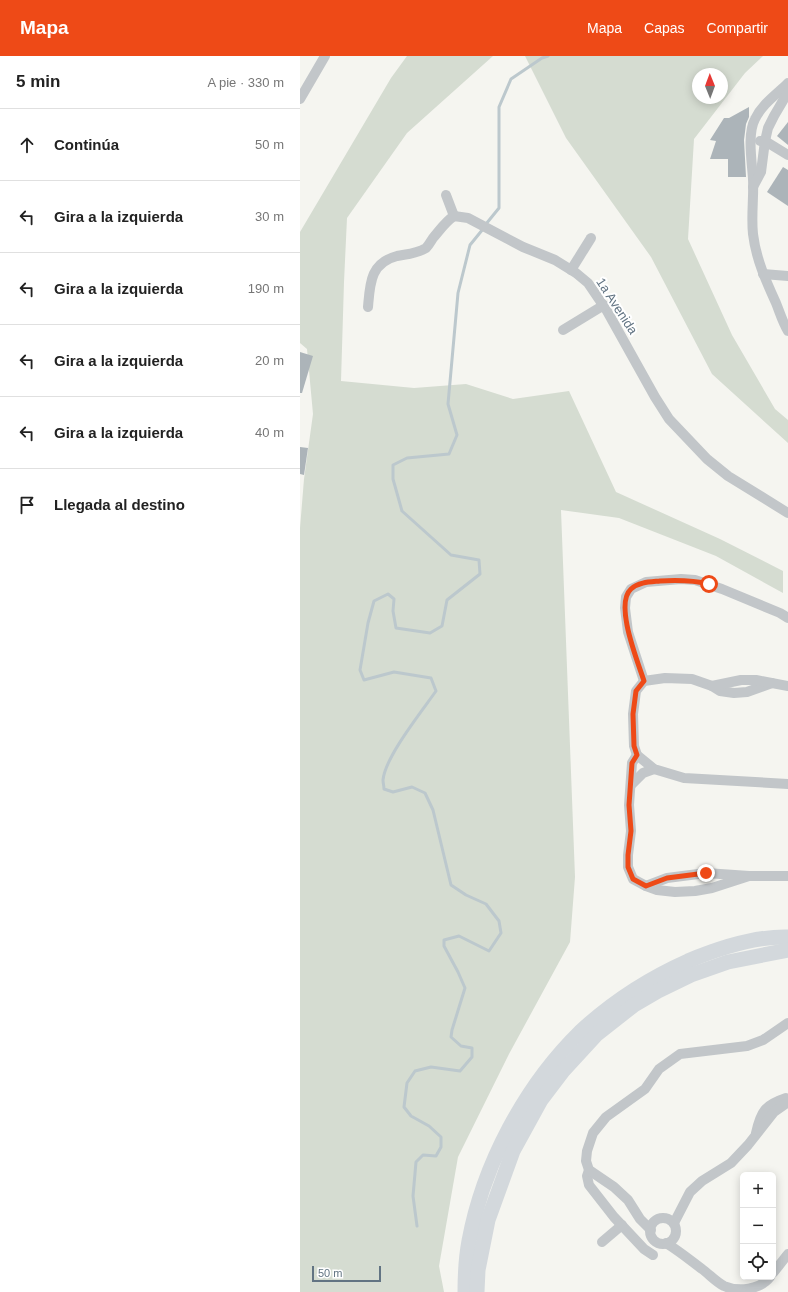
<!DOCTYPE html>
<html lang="es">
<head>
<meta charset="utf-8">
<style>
  :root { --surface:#fff; --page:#f2f2f2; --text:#222; --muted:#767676; --line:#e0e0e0; --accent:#ee4a17 }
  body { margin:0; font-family:Arial,sans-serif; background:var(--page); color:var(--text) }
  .controls { position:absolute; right:12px; bottom:12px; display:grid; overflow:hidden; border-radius:6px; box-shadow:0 2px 10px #0003 }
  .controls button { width:36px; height:36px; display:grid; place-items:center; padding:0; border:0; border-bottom:1px solid var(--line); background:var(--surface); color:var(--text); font:20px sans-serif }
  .compass { position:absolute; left:392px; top:12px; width:36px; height:36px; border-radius:50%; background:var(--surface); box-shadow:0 2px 10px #0003; rotate:359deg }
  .scale { position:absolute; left:12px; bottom:10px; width:69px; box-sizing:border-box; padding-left:4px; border:2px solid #627483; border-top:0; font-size:11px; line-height:14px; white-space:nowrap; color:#627483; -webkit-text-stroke:3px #fff; paint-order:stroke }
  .stop { position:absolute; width:12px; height:12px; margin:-9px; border:3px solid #ee4a17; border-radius:50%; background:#fff }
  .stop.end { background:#ee4a17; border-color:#fff; box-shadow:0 1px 4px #0008 }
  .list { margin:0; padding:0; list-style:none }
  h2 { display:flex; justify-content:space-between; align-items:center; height:52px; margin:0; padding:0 16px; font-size:17px }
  h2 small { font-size:13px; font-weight:400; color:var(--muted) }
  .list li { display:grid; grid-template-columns:26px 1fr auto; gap:12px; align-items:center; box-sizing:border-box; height:72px; padding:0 16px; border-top:1px solid var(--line) }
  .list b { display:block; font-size:15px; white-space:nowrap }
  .list em { font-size:13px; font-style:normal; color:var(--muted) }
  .icon { flex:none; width:22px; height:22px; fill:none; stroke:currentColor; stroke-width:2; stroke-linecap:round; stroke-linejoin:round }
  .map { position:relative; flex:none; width:488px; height:1236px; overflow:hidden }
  header { display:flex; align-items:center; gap:24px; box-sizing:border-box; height:56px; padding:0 20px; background:var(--accent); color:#fff }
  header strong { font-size:19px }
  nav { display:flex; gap:22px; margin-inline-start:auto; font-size:14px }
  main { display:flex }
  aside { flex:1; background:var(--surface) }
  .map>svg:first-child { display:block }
</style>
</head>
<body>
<header>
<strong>Mapa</strong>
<nav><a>Mapa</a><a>Capas</a><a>Compartir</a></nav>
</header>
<main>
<aside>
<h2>5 min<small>A pie · 330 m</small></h2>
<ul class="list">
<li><svg class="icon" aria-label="ahead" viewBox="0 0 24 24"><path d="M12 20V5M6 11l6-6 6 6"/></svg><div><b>Continúa</b></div><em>50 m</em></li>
<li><svg class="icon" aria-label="left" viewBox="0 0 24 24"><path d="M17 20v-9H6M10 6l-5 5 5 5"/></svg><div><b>Gira a la izquierda</b></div><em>30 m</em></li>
<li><svg class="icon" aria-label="left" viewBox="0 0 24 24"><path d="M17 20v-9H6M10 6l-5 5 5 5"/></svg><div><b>Gira a la izquierda</b></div><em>190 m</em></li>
<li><svg class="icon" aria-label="left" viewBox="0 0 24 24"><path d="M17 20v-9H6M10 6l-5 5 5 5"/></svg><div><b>Gira a la izquierda</b></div><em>20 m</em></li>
<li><svg class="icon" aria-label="left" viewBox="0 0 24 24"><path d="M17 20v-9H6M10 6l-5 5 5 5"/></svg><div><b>Gira a la izquierda</b></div><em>40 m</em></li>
<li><svg class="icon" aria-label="arrive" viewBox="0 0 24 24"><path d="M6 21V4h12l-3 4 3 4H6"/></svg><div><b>Llegada al destino</b></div></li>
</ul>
</aside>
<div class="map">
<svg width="488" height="1236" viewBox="0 0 488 1236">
  <rect width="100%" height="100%" fill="#f5f5f0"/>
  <g fill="#d5dcd1" fill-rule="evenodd">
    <path d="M107,0h86l-86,77 -60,85 -3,64 -3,99 73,7 52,-4 47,15 56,-8 47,101 104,47 63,32v22l-67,-37 -97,-38 -58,-8 14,367 -5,65 -61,112 -51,103 -19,109 5,26h-144v-764l4,-49 9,-65 -6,-65 -7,-6v-111l91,-154z"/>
    <path d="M225,0h238l-18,17 -51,66 -6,100 44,96 43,74 13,11v23l-76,-69 -61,-117 -85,-119zM398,18h24v24h-24z"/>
  </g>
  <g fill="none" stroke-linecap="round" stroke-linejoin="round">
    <g stroke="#bcc8cd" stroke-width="3">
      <path d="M186,168l13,-16v-101l12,-28 31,-21 6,-2"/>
      <path d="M117,1170l-4,-30 3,-34 7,-7 13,1 5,-9v-10l-12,-11 -18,-10 -7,-9 3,-24 8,-12 16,-4 29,4 12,-14v-9l-11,-2 -10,-9 1,-7 13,-42 -7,-16 -14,-26v-6l15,-4 30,15 12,-18 -2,-12 -13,-17 -20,-9 -15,-10 -18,-75 -8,-17 -13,-6 -19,5 -9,-3c0,-3 -1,-6 -1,-9 2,-23 39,-69 53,-89l-5,-13 -37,-6 -30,8 -4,-10 8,-47 6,-22 14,-7 6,5 -1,12 3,17 34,5 12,-7 5,-26 33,-26 -1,-14 -28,-5 -49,-44 -9,-32v-14l14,-7 42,-4 8,-19 -9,-31 10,-111 12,-48 13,-16"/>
    </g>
  </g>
  <g fill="#acb4b9">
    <path d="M449,51v10l-3,7 -2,16 2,37h-18v-18h-18l6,-18 -6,-1 14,-22h5z"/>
    <path d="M488,66v23l-11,-9z"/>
    <path d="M483,111l5,3v36l-21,-14z"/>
    <path d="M0,296l13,4 -11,37h-2z"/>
    <path d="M0,391l8,1 -4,27 -4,-1z"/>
  </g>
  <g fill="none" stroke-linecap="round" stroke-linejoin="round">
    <g stroke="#c2c6c9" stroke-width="10">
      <path d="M488,27c-11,11 -26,21 -33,36 -8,15 -3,43 -2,60 1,18 -2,37 0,55 3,25 13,47 23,69 4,10 7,20 12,28"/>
      <path d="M0,43l25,-43"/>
      <path d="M460,85h5l23,14"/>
      <path d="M453,131l8,-15 4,-31 3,-13 6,-12 14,-24"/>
      <path d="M146,139l8,21"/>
      <path d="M271,214l20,-32"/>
      <path d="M463,218l25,2"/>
      <path d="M68,251c2,-23 2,-44 29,-51 10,-2 19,-2 29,-8 3,-3 5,-7 7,-10 7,-8 12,-16 21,-22l14,2 55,29 32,13 21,13 12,10 19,28 48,86 14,22 38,40 21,17 60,37"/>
      <path d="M263,274l41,-25"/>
      <path d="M344,625l-16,-49 -3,-24 1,-11 5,-8 15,-7 35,-3 14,1 27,9 58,24 8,5"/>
      <path d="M472,627l-25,9 -13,1 -14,-2 -8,-5 -20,-7 -27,-1 -21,3 -8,10 -3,23 1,32 3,9 17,14 30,9 104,6"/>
      <path d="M412,630l29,-6h15l32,6"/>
      <path d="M337,699l-5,8 -3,42 2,26 -3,24v12l5,12 13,7 11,4 18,2 20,-1 17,-3 37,-12"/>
      <path d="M331,729l12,-12 11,-4"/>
      <path d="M346,830l21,-8 39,-5 43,3h39"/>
      <path d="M456,1077c5,-22 9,-28 30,-35"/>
      <path d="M289,1114l-2,6 2,9 25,32 30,32 9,6"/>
      <circle cx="363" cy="1175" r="13"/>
      <path d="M374,1167l16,-31 12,-11 29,-18 17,-18 26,-33 14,-10"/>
      <path d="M351,1174l-11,-11 -12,-19 -14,-13 -25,-17 -3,-9 1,-10 6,-18 13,-16 39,-28 14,-20 21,-15 67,-8 16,-6 25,-17"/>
      <path d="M302,1186l20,-17"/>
      <path d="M366,1187c13,8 24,17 36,26 7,5 14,13 22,17 14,6 36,4 46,-9"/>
      <path d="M473,1217l15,-19"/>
    </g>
    <g stroke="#d3d8dc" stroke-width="15">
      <path d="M165,1236c0,-17 1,-35 4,-51 14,-76 56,-155 111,-209 31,-29 70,-54 108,-71 31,-13 66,-25 100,-24"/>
      <path d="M177,1236l1,-22 10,-50 25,-69 28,-51 22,-29 34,-37 37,-29 24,-14 33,-16 37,-13 60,-12"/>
    </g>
  </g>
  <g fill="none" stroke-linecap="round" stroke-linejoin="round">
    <path stroke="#ee4a17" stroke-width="5" d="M406,817l-39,5 -21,8 -13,-7 -5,-12v-12l3,-24 -2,-26 3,-42 5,-8 -3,-9 -1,-32 3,-23 8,-10c-6,-19 -30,-77 -13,-92 8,-7 19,-7 29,-8 17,-1 32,-1 49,3"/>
  </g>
  <g text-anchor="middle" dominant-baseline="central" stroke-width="4" stroke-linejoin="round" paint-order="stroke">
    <g font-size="13" fill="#627483" stroke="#fff">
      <text transform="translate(317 250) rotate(57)">1a Avenida</text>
    </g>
  </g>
</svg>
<div class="controls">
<button>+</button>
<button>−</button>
<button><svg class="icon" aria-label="locate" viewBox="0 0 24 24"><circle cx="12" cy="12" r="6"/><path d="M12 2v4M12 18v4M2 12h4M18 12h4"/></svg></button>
</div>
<svg class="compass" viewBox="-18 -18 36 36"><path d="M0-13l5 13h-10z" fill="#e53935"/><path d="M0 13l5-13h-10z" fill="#767676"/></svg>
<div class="scale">50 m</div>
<div class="stop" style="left:409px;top:528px"></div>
<div class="stop end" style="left:406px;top:817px"></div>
</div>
</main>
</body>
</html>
